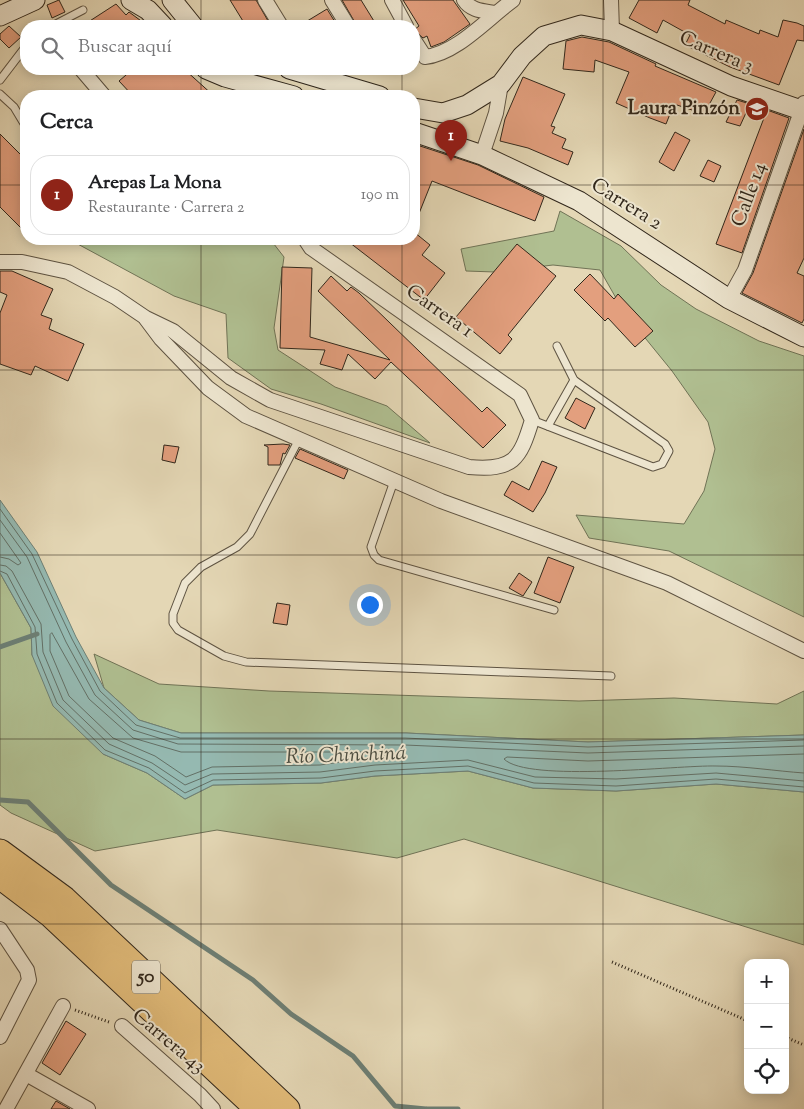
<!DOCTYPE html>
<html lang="es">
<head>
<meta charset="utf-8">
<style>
  :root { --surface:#fff; --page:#f6f6f6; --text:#202124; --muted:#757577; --line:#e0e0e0; --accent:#8f2418 }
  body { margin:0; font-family:"Sorts Mill Goudy",serif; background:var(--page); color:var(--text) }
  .controls { position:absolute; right:15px; bottom:15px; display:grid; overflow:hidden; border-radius:10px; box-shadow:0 2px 12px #0003 }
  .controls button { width:45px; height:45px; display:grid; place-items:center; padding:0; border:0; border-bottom:1px solid var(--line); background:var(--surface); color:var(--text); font:25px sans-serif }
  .you { position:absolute; left:369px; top:604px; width:18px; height:18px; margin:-12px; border:4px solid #fff; border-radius:50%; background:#1a73e8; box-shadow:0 0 0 8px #1a73e833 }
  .badge { display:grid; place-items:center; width:32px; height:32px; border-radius:50%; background:var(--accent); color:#fff; font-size:16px; font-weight:700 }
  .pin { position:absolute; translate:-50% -41px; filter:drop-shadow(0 1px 2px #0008) }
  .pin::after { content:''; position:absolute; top:26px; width:18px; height:15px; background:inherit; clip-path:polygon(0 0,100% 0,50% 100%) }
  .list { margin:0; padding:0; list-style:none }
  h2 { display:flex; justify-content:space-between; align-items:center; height:65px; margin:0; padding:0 20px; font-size:21px }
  h2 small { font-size:16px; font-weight:400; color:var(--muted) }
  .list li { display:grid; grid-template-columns:32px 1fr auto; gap:15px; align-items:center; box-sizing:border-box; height:80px; margin:0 10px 10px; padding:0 10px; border:1px solid var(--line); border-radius:20px }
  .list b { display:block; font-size:19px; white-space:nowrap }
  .list p { margin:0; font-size:16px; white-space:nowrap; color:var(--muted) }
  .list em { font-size:16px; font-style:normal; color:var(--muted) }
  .icon { flex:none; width:28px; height:28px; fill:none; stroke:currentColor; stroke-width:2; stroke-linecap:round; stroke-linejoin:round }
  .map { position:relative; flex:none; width:804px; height:1109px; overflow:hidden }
  .search { position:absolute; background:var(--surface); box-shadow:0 2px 12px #0003; left:20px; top:20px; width:400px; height:55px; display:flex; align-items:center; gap:12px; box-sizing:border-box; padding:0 18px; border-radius:20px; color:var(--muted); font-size:19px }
  .panel { position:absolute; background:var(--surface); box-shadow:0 2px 12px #0003; left:20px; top:90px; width:400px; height:155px; border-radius:20px }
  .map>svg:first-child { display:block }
</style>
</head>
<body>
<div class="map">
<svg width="804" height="1109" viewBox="0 0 804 1109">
  <rect width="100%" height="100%" fill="#e4d7b5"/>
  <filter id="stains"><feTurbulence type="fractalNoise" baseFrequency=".004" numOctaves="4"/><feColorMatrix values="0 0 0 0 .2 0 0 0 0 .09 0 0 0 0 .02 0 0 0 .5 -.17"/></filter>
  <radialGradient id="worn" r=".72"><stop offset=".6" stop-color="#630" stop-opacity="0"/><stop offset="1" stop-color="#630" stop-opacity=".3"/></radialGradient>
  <g fill="#b0bf91" stroke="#707356">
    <path d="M560,211l61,35 40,39 35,24 63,32 45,15v261l-135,-66 -80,-13 -13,-23 108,9 20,-33 11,-42 -7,-27 -36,-51 -48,-59 -24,-42 -47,-5 -58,7 -29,-1 -5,-22 93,-18z"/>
    <path d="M73,239h197l14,18 -10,71 4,22 57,37 52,19 43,37 -109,-39 -50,-15 -43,-31 -2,-44 -52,-18 -100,-54z"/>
    <path d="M0,573l31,55 1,27 71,99 44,19 38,26 28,-14 108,-2 54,-7 93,-5 65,17 83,3 100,-7 88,8v153l-340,-106 -67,19 -180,-28 -122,21 -84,-38 -11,-8z"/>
    <path d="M94,654l65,30 110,7 310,10 95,-3 103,6 27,-13v44l-216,7 -182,-9h-225l-42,-13 -35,-32z"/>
  </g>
  <path fill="#95b9b1" stroke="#6d7f75" d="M0,500l37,52 39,85 28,51 35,32 42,13h225l182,9 216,-7v57l-88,-8 -100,7 -83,-3 -65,-17 -93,5 -54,7 -108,2 -28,14 -38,-26 -44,-19 -50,-48 -21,-51 -1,-27 -31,-55z"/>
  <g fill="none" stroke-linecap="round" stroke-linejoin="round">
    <g stroke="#637066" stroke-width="1">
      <path d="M0,509l32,45 40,85 28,52 36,34 44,13h225l183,9 216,-7"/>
      <path d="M0,520l27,37 39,85 29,53 38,35 45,14 227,1 183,8 216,-7"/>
      <path d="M0,533l21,30 -3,2 -9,-6 -9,-2"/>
      <path d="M0,565l6,1 6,5 29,53 2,28 20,48 46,44 43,19 33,22 27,-11 108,-2 55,-7 93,-5 67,17 81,2 100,-6 88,8"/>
      <path d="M0,571l7,3 28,53 2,27 20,49 48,47 44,18 36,25 28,-13 108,-2 54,-7 93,-5 66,17 82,3 100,-7 88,8"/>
      <path d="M52,633l37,66 44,39 48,14h205l3,3 -69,10 -108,2 -26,10 -31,-21 -42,-18 -44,-42 -19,-45v-16z"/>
      <path d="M804,754l-216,7 -81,-4 -3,2c24,24 174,6 212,7 29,0 59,5 88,7"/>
    </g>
    <g stroke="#6d7f75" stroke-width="5">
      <path d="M0,647l37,-13"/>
      <path d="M0,800l28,2 83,83 142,95 38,34 62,42 42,50 31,3"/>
      <path d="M427,1109h31"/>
    </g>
  </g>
  <g fill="#e39f7e" stroke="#31271b">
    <path d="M59,0l6,12 -13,6 -5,-13z"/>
    <path d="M230,0h26l15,26h-25z"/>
    <path d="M342,0h19l16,26h-20z"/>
    <path d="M403,0h50l17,24 -26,18 -13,5 -4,-11 -4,2 -9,-8 5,-4z"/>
    <path d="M639,0h51l-2,5 37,19 1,-4 33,14 1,-4 18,7 5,-17 14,3 7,3v15l-7,-1 -18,45 -49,-18 -45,-22 5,-10 -27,-15 -6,13 -28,-15z"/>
    <path d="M116,4l10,11 3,-3 19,14h-66z"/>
    <path d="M327,9l8,13 -8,4h-28z"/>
    <path d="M9,26l12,11 -12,11 -9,-9v-5z"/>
    <path d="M582,37l27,5 47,22 -1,2 61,26 -12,22 -30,-10 -8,20 -16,-6 -34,-15 13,-31 -34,-12 -1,12 -31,-3 3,-28z"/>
    <path d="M133,69h51l30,27h-81l-14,-15z"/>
    <path d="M523,77l42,17 -14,32 4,1 -3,6 14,6 -4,9 11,4 -5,13 -40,-17 -28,-7 5,-22z"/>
    <path d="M737,100l13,4 -10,22 -14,-4z"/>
    <path d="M767,110l22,8 -47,135 -26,-9z"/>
    <path d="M804,129v129l-7,15 7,3v43l-2,4 -60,-30 11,-20z"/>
    <path d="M675,132l15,8 -16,31 -15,-9z"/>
    <path d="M0,134l26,26v8l-5,5 5,5v55l-26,-26z"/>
    <path d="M414,144l64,21 66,32 -9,24 -103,-40 -18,45z"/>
    <path d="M708,160l13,6 -7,16 -14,-6z"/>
    <path d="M414,232l16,13 -8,10 23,18 -21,27 -79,-61h69z"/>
    <path d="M517,244l39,32 -48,59 4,4 -12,15 -44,-37z"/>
    <path d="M282,267l30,1 -2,69 80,23 -72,-69 13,-15 16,15 4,-4 8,6 123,119 5,-5 19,18 -23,23 -92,-86 -16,17 -27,-25 -6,16 -22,-6 5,-14 -45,-2z"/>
    <path d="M0,271h12l41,18 -12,26 11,4 -3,10 35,15 -16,37 -33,-15 -4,9 -31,-11v-51l7,-18 -7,-3z"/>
    <path d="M590,274l24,25 4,-5 35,37 -18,16 -27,-29 -3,3 -31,-31z"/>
    <path d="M576,398l19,10 -10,21 -20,-11z"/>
    <path d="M283,444l7,1 -5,9 -2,-1 -3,12h-12v-18l-4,-2z"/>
    <path d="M164,445l15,2 -4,16 -13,-3z"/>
    <path d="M300,449l48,21 -4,9 -49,-21z"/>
    <path d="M542,461l15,6 -12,26 -12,19 -29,-17 8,-14 17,9z"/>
    <path d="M548,557l26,10 -14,36 -26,-10z"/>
    <path d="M519,573l13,9 -9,14 -14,-8z"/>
    <path d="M277,603l13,2 -3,20 -14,-2z"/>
    <path d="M66,1021l20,13 -26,41 -18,-12z"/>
    <path d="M56,1101l14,8h-19z"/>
  </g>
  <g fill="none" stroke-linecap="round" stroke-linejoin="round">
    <g stroke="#5e5342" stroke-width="9">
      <g id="lane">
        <path d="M52,26l31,-16"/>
        <path d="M0,80l26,-34"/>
        <path d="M0,94l14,13 12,20"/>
        <path d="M532,420l121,47 9,-3 7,-13 -4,-7 -91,-64 -17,-34"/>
        <path d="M548,426l26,-46"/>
        <path d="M299,439l-49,95 -13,13 -36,20 -16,16 -12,31v9l5,7 46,26 22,6 365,14"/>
        <path d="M394,481l-23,66 3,8 5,5 175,50"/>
      </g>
    </g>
    <g stroke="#5e5342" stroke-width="16">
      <g id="street">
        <path d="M265,0l16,26"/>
        <path d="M332,0l16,26"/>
        <path d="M392,0l14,26"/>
        <path d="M464,0c7,11 20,11 31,13"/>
        <path d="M611,0l1,31"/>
        <path d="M414,40l11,17c31,-3 62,-38 88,-57"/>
        <path d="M81,69l23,27"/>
        <path d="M482,155l14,-42 5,-29"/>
        <path d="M0,262h22l46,10 47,25 31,21 27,13 58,47 39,22 199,67c44,4 51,-7 63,-47l-12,-25 -209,-147 -6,-9"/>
        <path d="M729,299l16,-29 59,-167"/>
        <path d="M146,319l15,20 47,49 38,28 195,85 226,82 137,68"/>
        <path d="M0,929l27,41 2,10 -29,57"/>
        <path d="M122,1026l78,69 13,14"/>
        <path d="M26,1074l62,35"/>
        <path d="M6,1109l57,-103"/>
      </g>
    </g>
    <g stroke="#31271b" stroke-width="21">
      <g id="secondary">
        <path d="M131,0l17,10 15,16"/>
        <path d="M172,0l21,26"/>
        <path d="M0,16l35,-16"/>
        <path d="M206,69l19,8 69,19"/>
        <path d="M289,69l91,27"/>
        <path d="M414,108l29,5 24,-8 34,-21 21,-28 22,-20 37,-11 31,6 119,55 73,25"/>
        <path d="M414,132l68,23 97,46 150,98 75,38"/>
      </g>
    </g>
    <g stroke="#31271b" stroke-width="27">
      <g id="highway">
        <path d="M0,852l64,47 223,210"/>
        <path d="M0,876l50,38 208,195"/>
      </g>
    </g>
    <g stroke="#31271b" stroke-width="3" stroke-dasharray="1 2.5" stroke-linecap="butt">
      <path d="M612,962l136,59"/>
      <path d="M75,1010l34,12"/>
      <path d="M785,1037l19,8"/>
    </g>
    <use href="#lane" stroke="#ede5cf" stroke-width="7"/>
    <use href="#street" stroke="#ede5cf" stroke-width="14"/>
    <use href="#secondary" stroke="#ede5cf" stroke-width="19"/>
    <use href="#highway" stroke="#e2bc7a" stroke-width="25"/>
  </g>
  <path fill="none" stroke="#31271b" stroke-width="1" stroke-opacity="0.55" d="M201,0v26M402,0v26M603,0v1109M201,69v27M402,69v27M0,185h26M414,185h390M201,239v870M402,239v870M0,370h804M0,555h804M0,739h804M0,924h804"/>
  <defs>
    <g id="school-disc" transform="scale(1.25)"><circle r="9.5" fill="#8f2418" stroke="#ede5cf"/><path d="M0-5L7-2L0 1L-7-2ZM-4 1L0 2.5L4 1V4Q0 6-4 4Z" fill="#fff"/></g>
  </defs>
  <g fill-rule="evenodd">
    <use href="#school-disc" x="757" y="109"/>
  </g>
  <g text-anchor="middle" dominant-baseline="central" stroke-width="4" stroke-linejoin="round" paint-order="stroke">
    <rect fill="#ede5cf" stroke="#696051" stroke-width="1" x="132" y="960.5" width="28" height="33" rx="4"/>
    <g font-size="19" font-weight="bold" fill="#31271b">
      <text x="146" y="977">50</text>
    </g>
    <g font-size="20" fill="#31271b" stroke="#ede5cf">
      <text transform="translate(716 53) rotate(23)">Carrera 3</text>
      <text transform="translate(750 195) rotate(-70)">Calle 14</text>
      <text transform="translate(626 205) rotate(32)">Carrera 2</text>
      <text transform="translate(439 312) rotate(35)">Carrera 1</text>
      <text transform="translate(168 1042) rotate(40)">Carrera 43</text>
    </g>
    <g font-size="20" font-weight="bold" fill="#31271b" stroke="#ede5cf" text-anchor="end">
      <text x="740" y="109">Laura Pinzón</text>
    </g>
    <g font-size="21" font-style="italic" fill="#4a4c40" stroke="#ede5cf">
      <text transform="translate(346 756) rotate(-2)">Río Chinchiná</text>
    </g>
  </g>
  <rect width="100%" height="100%" filter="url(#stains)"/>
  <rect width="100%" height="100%" fill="url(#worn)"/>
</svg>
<div class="controls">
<button>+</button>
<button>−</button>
<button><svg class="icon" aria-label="locate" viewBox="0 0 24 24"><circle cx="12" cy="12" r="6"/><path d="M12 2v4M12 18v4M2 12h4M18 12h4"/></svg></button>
</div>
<div class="you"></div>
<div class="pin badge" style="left:451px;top:161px">1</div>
<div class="search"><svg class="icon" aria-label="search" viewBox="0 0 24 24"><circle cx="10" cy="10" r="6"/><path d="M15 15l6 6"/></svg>Buscar aquí</div>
<section class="panel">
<h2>Cerca<small></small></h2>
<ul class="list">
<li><span class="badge">1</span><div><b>Arepas La Mona</b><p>Restaurante · Carrera 2</p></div><em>190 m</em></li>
</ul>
</section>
</div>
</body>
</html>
